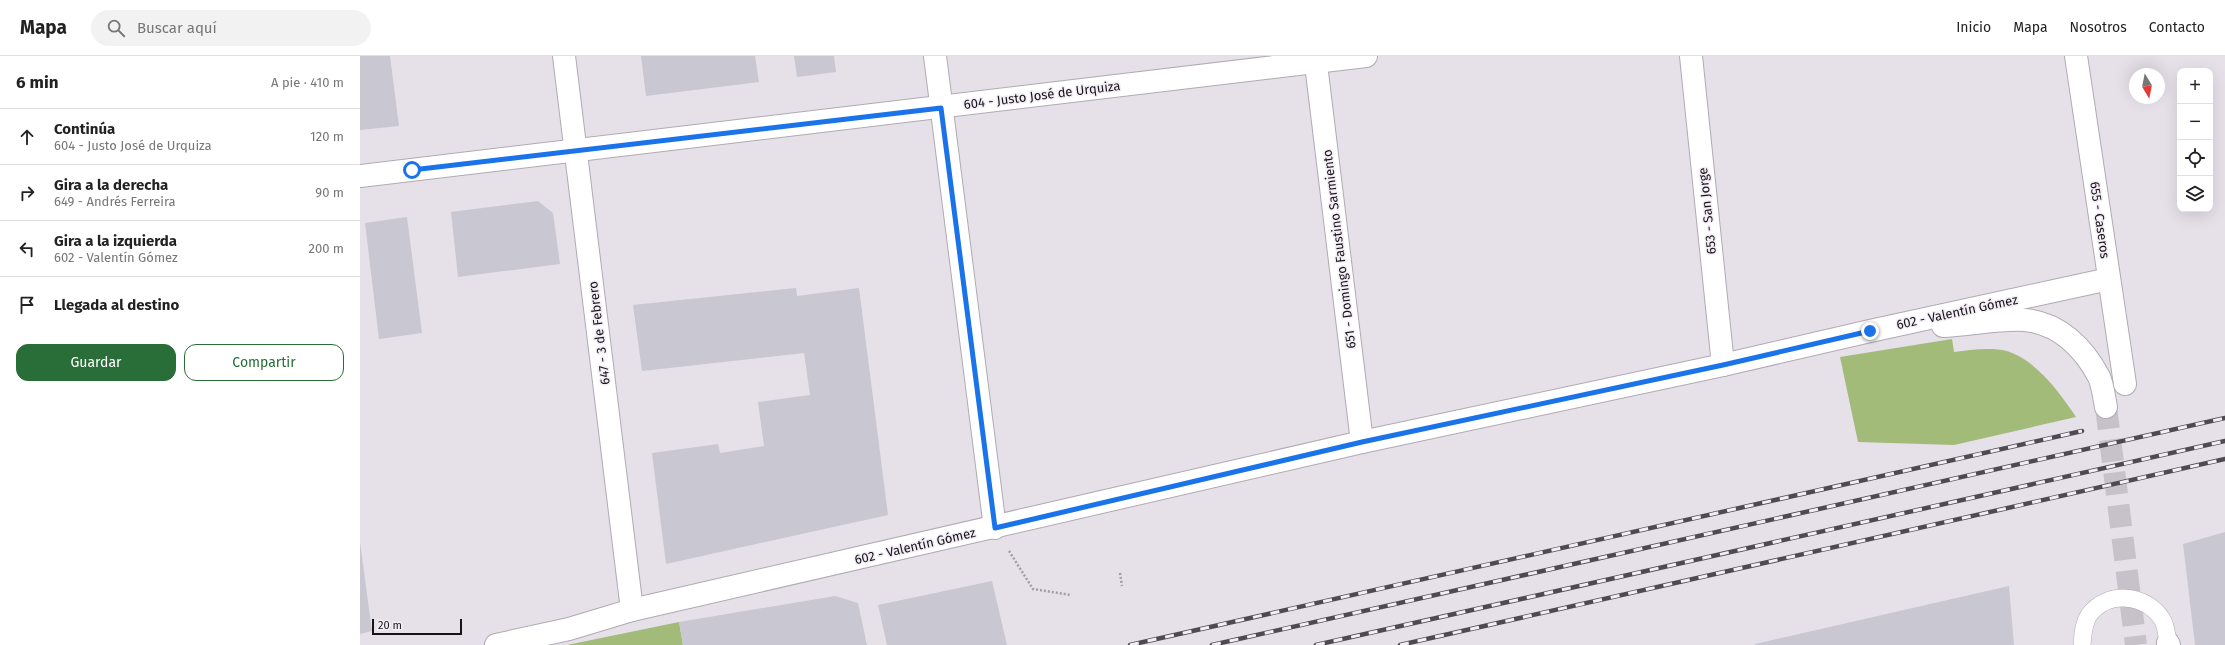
<!DOCTYPE html>
<html lang="es">
<head>
<meta charset="utf-8">
<style>
  :root { --surface:#fff; --page:#f2f2f2; --text:#222; --muted:#767676; --line:#e0e0e0; --accent:#296d38 }
  body { margin:0; font-family:"Fira Sans",sans-serif; background:var(--page); color:var(--text) }
  .controls { position:absolute; right:12px; top:12px; display:grid; overflow:hidden; border-radius:8px; box-shadow:0 4px 16px #0002 }
  .controls button { width:36px; height:36px; display:grid; place-items:center; padding:0; border:0; border-bottom:1px solid var(--line); background:var(--surface); color:var(--text); font:20px sans-serif }
  .compass { position:absolute; left:1769px; top:12px; width:36px; height:36px; border-radius:50%; background:var(--surface); box-shadow:0 4px 16px #0002; rotate:170deg }
  .scale { position:absolute; left:12px; bottom:10px; width:90px; box-sizing:border-box; padding-left:4px; border:2px solid #161417; border-top:0; font-size:11px; line-height:14px; white-space:nowrap; color:#161417; -webkit-text-stroke:3px #f3edf6; paint-order:stroke }
  .stop { position:absolute; width:12px; height:12px; margin:-9px; border:3px solid #1a73e8; border-radius:50%; background:#fff }
  .stop.end { background:#1a73e8; border-color:#fff; box-shadow:0 1px 4px #0008 }
  .list { margin:0; padding:0; list-style:none }
  h2 { display:flex; justify-content:space-between; align-items:center; height:52px; margin:0; padding:0 16px; font-size:17px }
  h2 small { font-size:13px; font-weight:400; color:var(--muted) }
  .list li { display:grid; grid-template-columns:26px 1fr auto; gap:12px; align-items:center; box-sizing:border-box; height:56px; padding:0 16px; border-top:1px solid var(--line) }
  .list b { display:block; font-size:15px; white-space:nowrap }
  .list p { margin:0; font-size:13px; white-space:nowrap; color:var(--muted) }
  .list em { font-size:13px; font-style:normal; color:var(--muted) }
  .actions { display:flex; gap:8px; padding:12px 16px }
  .actions a { flex:1; padding:9px 0; border:1px solid var(--accent); border-radius:12px; text-align:center; font-size:14px; color:var(--accent) }
  .actions .main { background:var(--accent); color:#fff }
  .icon { flex:none; width:22px; height:22px; fill:none; stroke:currentColor; stroke-width:2; stroke-linecap:round; stroke-linejoin:round }
  .map { position:relative; flex:none; width:1865px; height:589px; overflow:hidden }
  header { display:flex; align-items:center; gap:24px; box-sizing:border-box; height:56px; padding:0 20px; background:var(--surface); border-bottom:1px solid var(--line) }
  header strong { font-size:19px }
  nav { display:flex; gap:22px; margin-inline-start:auto; font-size:14px }
  .search { width:280px; height:36px; background:var(--page); display:flex; align-items:center; gap:10px; box-sizing:border-box; padding:0 14px; border-radius:22px; color:var(--muted); font-size:15px }
  main { display:flex }
  aside { flex:1; background:var(--surface) }
  .map>svg:first-child { display:block }
</style>
</head>
<body>
<header>
<strong>Mapa</strong>
<div class="search"><svg class="icon" aria-label="search" viewBox="0 0 24 24"><circle cx="10" cy="10" r="6"/><path d="M15 15l6 6"/></svg>Buscar aquí</div>
<nav><a>Inicio</a><a>Mapa</a><a>Nosotros</a><a>Contacto</a></nav>
</header>
<main>
<aside>
<h2>6 min<small>A pie · 410 m</small></h2>
<ul class="list">
<li><svg class="icon" aria-label="ahead" viewBox="0 0 24 24"><path d="M12 20V5M6 11l6-6 6 6"/></svg><div><b>Continúa</b><p>604 - Justo José de Urquiza</p></div><em>120 m</em></li>
<li><svg class="icon" aria-label="right" viewBox="0 0 24 24"><path d="M7 20v-9h11M14 6l5 5-5 5"/></svg><div><b>Gira a la derecha</b><p>649 - Andrés Ferreira</p></div><em>90 m</em></li>
<li><svg class="icon" aria-label="left" viewBox="0 0 24 24"><path d="M17 20v-9H6M10 6l-5 5 5 5"/></svg><div><b>Gira a la izquierda</b><p>602 - Valentín Gómez</p></div><em>200 m</em></li>
<li><svg class="icon" aria-label="arrive" viewBox="0 0 24 24"><path d="M6 21V4h12l-3 4 3 4H6"/></svg><div><b>Llegada al destino</b></div></li>
</ul>
<div class="actions"><a class="main">Guardar</a><a>Compartir</a></div>
</aside>
<div class="map">
<svg width="1865" height="589" viewBox="0 0 1865 589">
  <rect width="100%" height="100%" fill="#e6e0e9"/>
  <g fill="#a2bb79">
    <path d="M1592,283l2,13c16,-2 36,-5 53,-1 29,9 53,42 69,66l-122,28 -96,-3 -18,-85z"/>
    <path d="M319,566l4,23h-116z"/>
  </g>
  <g fill="#c9c7d1">
    <path d="M0,0h30l9,70 -39,4z"/>
    <path d="M281,0h114l4,26 -113,14z"/>
    <path d="M434,0h40l2,16 -39,5z"/>
    <path d="M178,145l15,12 7,51 -102,13 -7,-65z"/>
    <path d="M47,161l15,116 -43,6 -14,-116z"/>
    <path d="M436,232l1,8 62,-8 29,227 -222,49 -14,-111 66,-9 2,9 44,-7 -6,-44 52,-7 -6,-42 -162,18 -9,-66z"/>
    <path d="M1865,476v113h-30l-12,-101z"/>
    <path d="M0,486l12,89 -12,3z"/>
    <path d="M632,525l15,64h-120l-9,-40z"/>
    <path d="M1649,530l5,59h-259v-1z"/>
    <path d="M475,540l23,7 9,42h-184l-4,-23z"/>
  </g>
  <g fill="none" stroke-linecap="round" stroke-linejoin="round">
    <path stroke="#c7c1ca" stroke-width="22" stroke-dasharray="22 11" stroke-linecap="butt" d="M1746,351l30,238"/>
    <g stroke="#b0aab3" stroke-width="18">
      <path id="service" d="M1722,589c1,-10 1,-21 7,-30 19,-25 57,-21 73,4 4,6 5,17 6,24"/>
    </g>
    <g stroke="#b0aab3" stroke-width="24">
      <g id="minor">
        <path d="M204,0l68,554"/>
        <path d="M575,0l60,472"/>
        <path d="M955,0l47,386"/>
        <path d="M1331,0l32,309"/>
        <path d="M1716,0l49,328"/>
        <path d="M1583,270c24,-1 60,-8 82,-6 34,3 59,28 74,57 4,9 5,20 7,30"/>
        <path d="M1808,587l1,2"/>
        <path d="M136,589l73,-16 63,-19 730,-168 361,-77 147,-34 239,-52"/>
      </g>
    </g>
    <g stroke="#b0aab3" stroke-width="24">
      <path id="secondary" d="M0,120l1006,-120"/>
    </g>
    <g stroke="#a29da4" stroke-width="2.5" stroke-dasharray="2 2" stroke-linecap="butt">
      <path d="M649,495l24,38 38,6"/>
      <path d="M760,517l2,13"/>
    </g>
    <use href="#service" stroke="#fff" stroke-width="17"/>
    <use href="#minor" stroke="#fff" stroke-width="22"/>
    <use href="#secondary" stroke="#fff" stroke-width="22"/>
    <g stroke="#4e4b50" stroke-width="4.5">
      <g id="rail">
        <path d="M770,589l952,-214"/>
        <path d="M852,589l1013,-227"/>
        <path d="M956,589l909,-204"/>
        <path d="M1040,589l825,-186"/>
      </g>
    </g>
    <use href="#rail" stroke="#f3edf6" stroke-width="3" stroke-dasharray="9" stroke-linecap="butt"/>
  </g>
  <g fill="none" stroke-linecap="round" stroke-linejoin="round">
    <path stroke="#1a73e8" stroke-width="5" d="M52,114l529,-62 54,420 367,-86 361,-77 147,-34"/>
  </g>
  <g text-anchor="middle" dominant-baseline="central" stroke-width="3" stroke-linejoin="round" paint-order="stroke">
    <g font-size="13" fill="#161417" stroke="#f3edf6">
      <text transform="translate(682 39) rotate(-7)">604 - Justo José de Urquiza</text>
      <text transform="translate(1347 155) rotate(-96)">653 - San Jorge</text>
      <text transform="translate(1740 164) rotate(82)">655 - Caseros</text>
      <text transform="translate(979 193) rotate(-97)">651 - Domingo Faustino Sarmiento</text>
      <text transform="translate(1597 256) rotate(-12)">602 - Valentín Gómez</text>
      <text transform="translate(239 277) rotate(-97)">647 - 3 de Febrero</text>
      <text transform="translate(555 490) rotate(-13)">602 - Valentín Gómez</text>
    </g>
  </g>
</svg>
<div class="controls">
<button>+</button>
<button>−</button>
<button><svg class="icon" aria-label="locate" viewBox="0 0 24 24"><circle cx="12" cy="12" r="6"/><path d="M12 2v4M12 18v4M2 12h4M18 12h4"/></svg></button>
<button><svg class="icon" aria-label="layers" viewBox="0 0 24 24"><path d="M12 4l9 5-9 5-9-5zM3 14l9 5 9-5"/></svg></button>
</div>
<svg class="compass" viewBox="-18 -18 36 36"><path d="M0-13l5 13h-10z" fill="#e53935"/><path d="M0 13l5-13h-10z" fill="#767676"/></svg>
<div class="scale">20 m</div>
<div class="stop" style="left:52px;top:114px"></div>
<div class="stop end" style="left:1510px;top:275px"></div>
</div>
</main>
</body>
</html>
